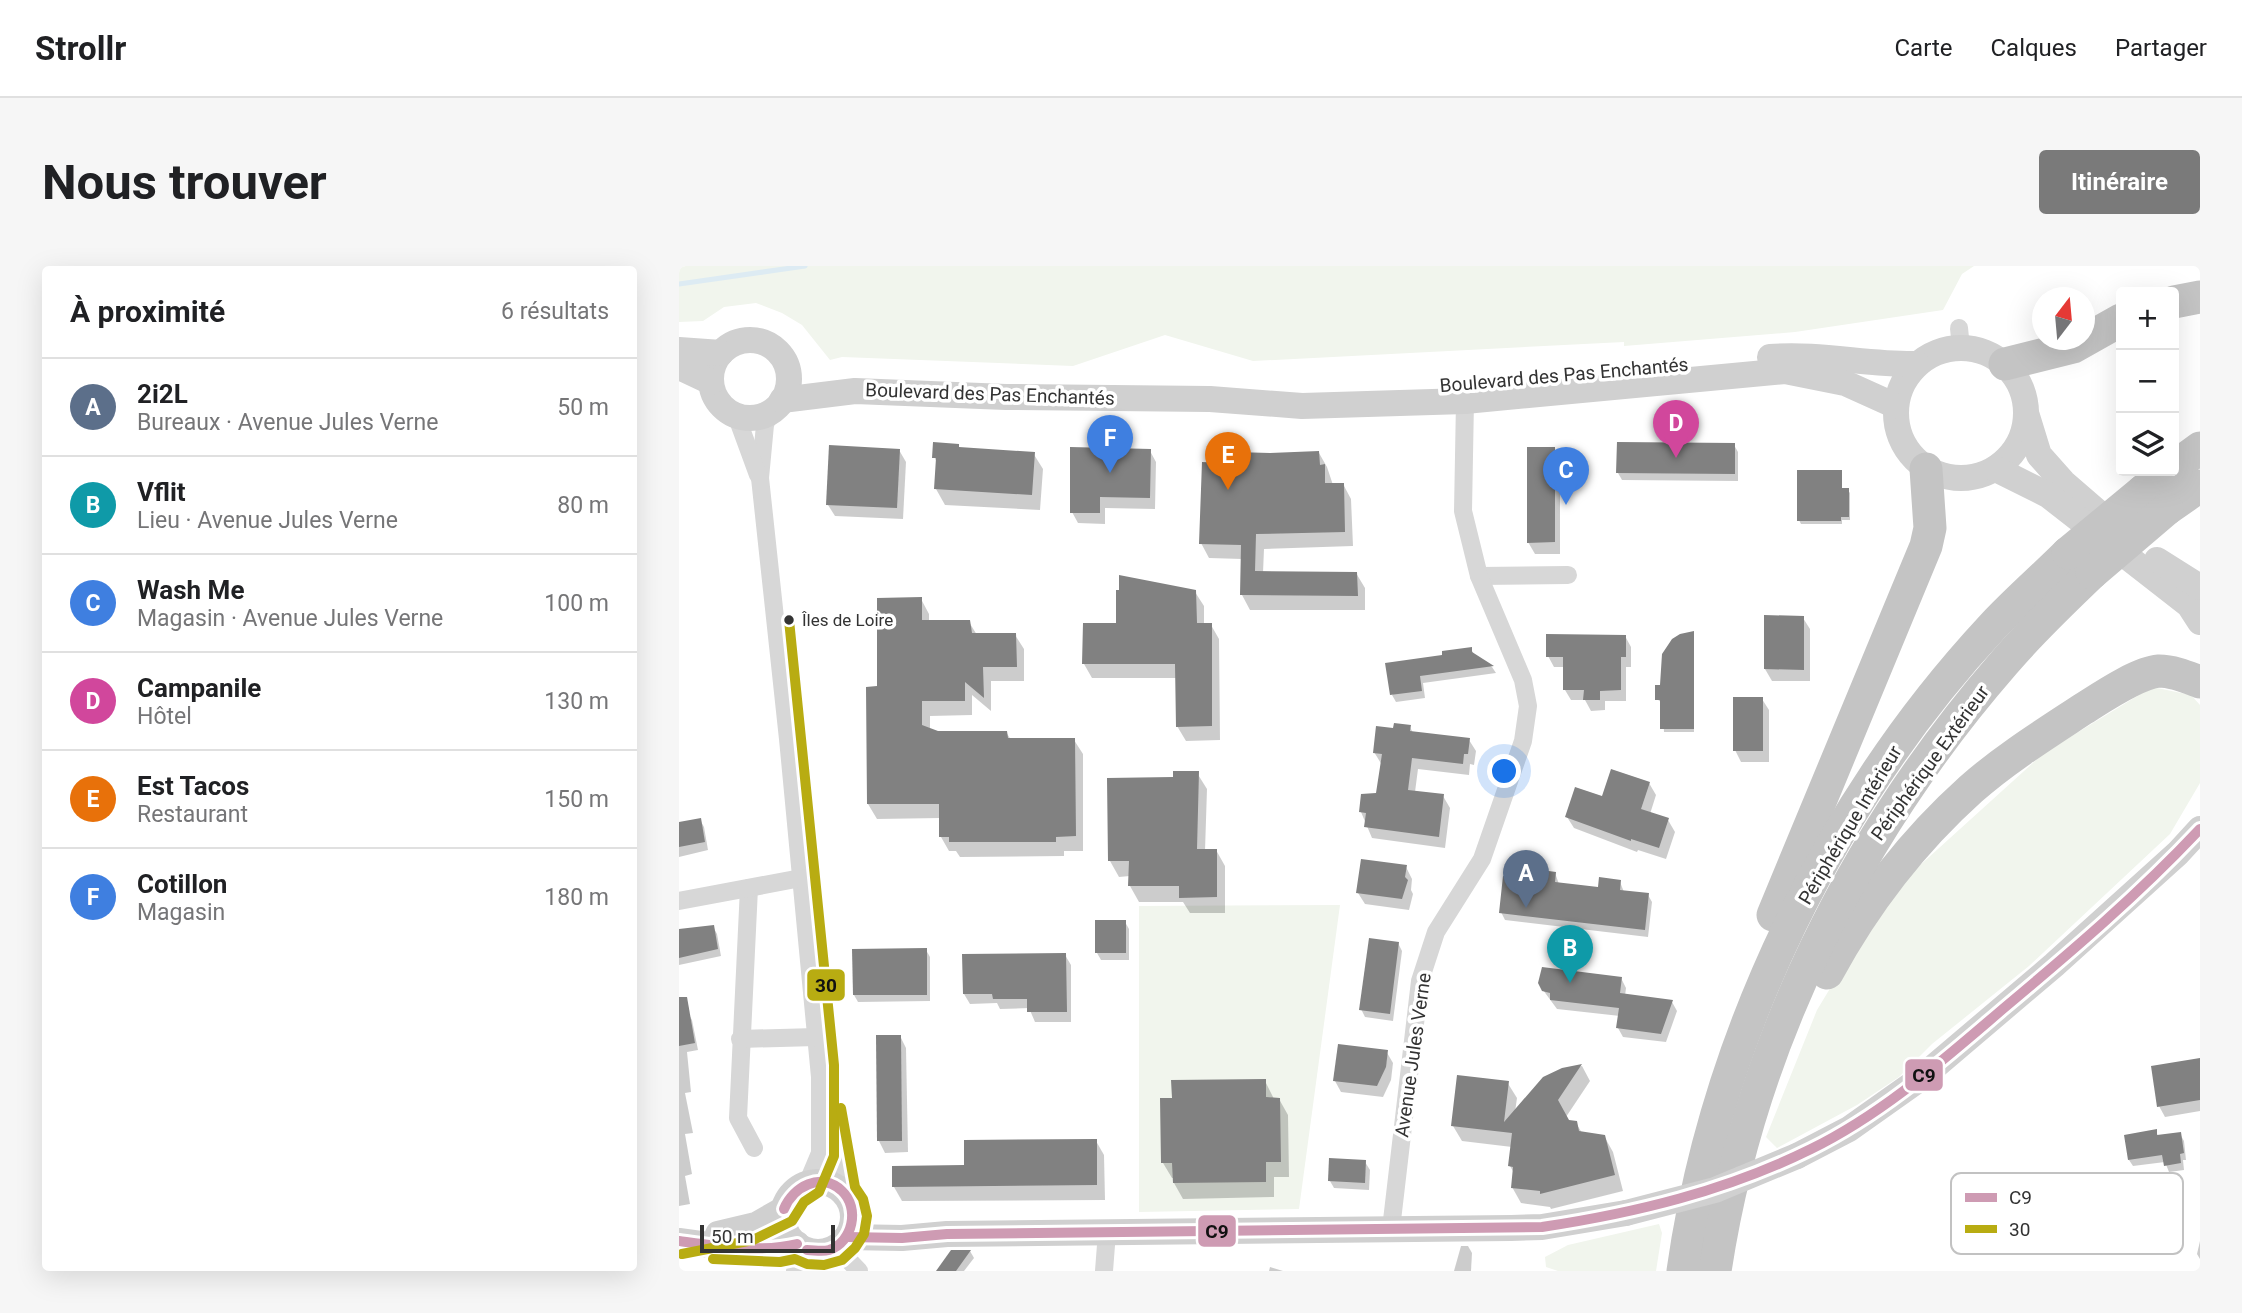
<!DOCTYPE html>
<html lang="fr">
<head>
<meta charset="utf-8">
<style>
  :root { --surface:#fff; --page:#f6f6f6; --text:#202124; --muted:#757577; --line:#e0e0e0; --accent:#7a7a7a }
  body { margin:0; font-family:Roboto,sans-serif; background:var(--page); color:var(--text) }
  .controls { position:absolute; right:21px; top:21px; display:grid; overflow:hidden; border-radius:7px; box-shadow:0 7px 28px #0002 }
  .controls button { width:63px; height:63px; display:grid; place-items:center; padding:0; border:0; border-bottom:2px solid var(--line); background:var(--surface); color:var(--text); font:35px sans-serif }
  .compass { position:absolute; left:1353px; top:21px; width:63px; height:63px; border-radius:50%; background:var(--surface); box-shadow:0 7px 28px #0002; rotate:16deg }
  .scale { position:absolute; left:21px; bottom:18px; width:135px; box-sizing:border-box; padding-left:7px; border:4px solid #333; border-top:0; font-size:19px; line-height:24px; white-space:nowrap; color:#333; -webkit-text-stroke:5px #fff; paint-order:stroke }
  .you { position:absolute; left:826px; top:506px; width:24px; height:24px; margin:-18px; border:5px solid #fff; border-radius:50%; background:#1a73e8; box-shadow:0 0 0 10px #1a73e833 }
  .badge { display:grid; place-items:center; width:46px; height:46px; border-radius:50%; background:var(--accent); color:#fff; font-size:23px; font-weight:700 }
  .pin { position:absolute; translate:-50% -58px; filter:drop-shadow(0 2px 4px #0008) }
  .pin::after { content:''; position:absolute; top:37px; width:24px; height:21px; background:inherit; clip-path:polygon(0 0,100% 0,50% 100%) }
  .list { margin:0; padding:0; list-style:none }
  h2 { display:flex; justify-content:space-between; align-items:center; height:91px; margin:0; padding:0 28px; font-size:30px }
  h2 small { font-size:23px; font-weight:400; color:var(--muted) }
  .list li { display:grid; grid-template-columns:46px 1fr auto; gap:21px; align-items:center; box-sizing:border-box; height:98px; padding:0 28px; border-top:2px solid var(--line) }
  .list b { display:block; font-size:26px; white-space:nowrap }
  .list p { margin:0; font-size:23px; white-space:nowrap; color:var(--muted) }
  .list em { font-size:23px; font-style:normal; color:var(--muted) }
  .icon { flex:none; width:38px; height:38px; fill:none; stroke:currentColor; stroke-width:2; stroke-linecap:round; stroke-linejoin:round }
  .map { position:relative; flex:none; width:1521px; height:1005px; overflow:hidden; border-radius:7px }
  header { display:flex; align-items:center; gap:42px; box-sizing:border-box; height:98px; padding:0 35px; background:var(--surface); border-bottom:2px solid var(--line) }
  header strong { font-size:33px }
  nav { display:flex; gap:38px; margin-inline-start:auto; font-size:24px }
  .intro { display:flex; align-items:center; justify-content:space-between; box-sizing:border-box; height:168px; padding:0 42px }
  h1 { margin:0; font-size:49px }
  .button { padding:18px 32px; border-radius:7px; background:var(--accent); color:#fff; font-size:24px; font-weight:700 }
  main { display:flex; gap:42px; padding:0 42px }
  aside { flex:1; background:var(--surface); border-radius:7px; box-shadow:0 7px 28px #0002 }
  .map>svg:first-child { display:block }
</style>
</head>
<body>
<header>
<strong>Strollr</strong>
<nav><a>Carte</a><a>Calques</a><a>Partager</a></nav>
</header>
<div class="intro"><h1>Nous trouver</h1><a class="button">Itinéraire</a></div>
<main>
<aside>
<h2>À proximité<small>6 résultats</small></h2>
<ul class="list">
<li><span class="badge" style="background:#5c6f8a">A</span><div><b>2i2L</b><p>Bureaux · Avenue Jules Verne</p></div><em>50 m</em></li>
<li><span class="badge" style="background:#0f9aa8">B</span><div><b>Vflit</b><p>Lieu · Avenue Jules Verne</p></div><em>80 m</em></li>
<li><span class="badge" style="background:#3f7fe0">C</span><div><b>Wash Me</b><p>Magasin · Avenue Jules Verne</p></div><em>100 m</em></li>
<li><span class="badge" style="background:#d1479c">D</span><div><b>Campanile</b><p>Hôtel</p></div><em>130 m</em></li>
<li><span class="badge" style="background:#e8710a">E</span><div><b>Est Tacos</b><p>Restaurant</p></div><em>150 m</em></li>
<li><span class="badge" style="background:#3f7fe0">F</span><div><b>Cotillon</b><p>Magasin</p></div><em>180 m</em></li>
</ul>
</aside>
<div class="map">
<svg width="1521" height="1005" viewBox="0 0 1521 1005">
  <rect width="100%" height="100%" fill="#fff"/>
  <g fill="#f1f5ed">
    <path d="M0,0h1295l-12,8 -19,36 -148,22 -171,14v-4l-371,19 -88,-26 -92,31 -231,-9 -12,3 -28,-35 -20,-12 -26,-10 -32,4 -21,14 -24,1z"/>
    <path d="M1473,421l39,8 9,10v78l-30,51 -141,132 -97,78 -33,33 -42,28 -80,43 -11,-11 51,-127 69,-114 158,-143z"/>
    <path d="M661,639l-41,304 -160,3v-306z"/>
    <path d="M980,958l3,9 -6,38h-98l-12,-4 -1,-10 23,-12z"/>
  </g>
  <g fill="#0003">
    <path d="M1055,179l4,7v29l-116,-1 -4,-7z"/>
    <path d="M281,183l73,4 10,16 -3,41 -95,-5 -9,-16 1,-27 -3,-5z"/>
    <path d="M875,183l6,11v94h-25l-7,-12z"/>
    <path d="M220,184l7,12 -3,57 -68,-3 -7,-11z"/>
    <path d="M471,185l6,11 -1,47 -50,-1v16l-27,-1 -6,-11z"/>
    <path d="M640,187l8,14 6,18 10,-1 8,15 2,47 -89,3 -1,24h93l9,15v22h-115l-8,-15v-36l-33,-1 -8,-15 22,-79z"/>
    <path d="M1162,206l1,18h6l2,3v27h-8v4h-41l-2,-4z"/>
    <path d="M516,326l9,14v19h7l8,14 1,101 -34,1 -9,-15v-48h-85l-8,-14z"/>
    <path d="M242,333l8,15v8h40l8,13h38l9,14v32h-33v30l-19,-16v20l-42,1v14l8,3 68,-1 5,8h63l9,14v97h-19v5l-104,1 -4,-6h-7l-8,-14v-19l-64,1 -9,-15 11,-116z"/>
    <path d="M1124,352l7,11v52h-38l-7,-12z"/>
    <path d="M1014,367l1,99h-30l-2,-29 -5,-4z"/>
    <path d="M946,370l6,11v20h-5v34h-21v9l-14,1 -6,-11h-14l-6,-10v-23h-11l-6,-11z"/>
    <path d="M792,383l4,7 17,11 4,6 -73,10 2,15 -29,4 -4,-7 52,-38z"/>
    <path d="M1083,433l7,11v52h-28l-6,-12z"/>
    <path d="M731,461l3,6 56,7 7,11 -2,14 -4,-1 -1,11 -51,-6 -3,23 28,4 7,12 -5,40 -73,-10 -11,-26 16,-17 5,-30 -8,-13 21,-22z"/>
    <path d="M518,507l10,16 -2,62 11,-1 9,16v47h-35l-7,-11h-44l-9,-16v-10l-11,1 -9,-16z"/>
    <path d="M970,517l7,12 -6,19 18,6 7,12 -9,27 -28,-9 -1,2 -63,-24 -7,-11 36,-19z"/>
    <path d="M21,554l4,7 4,23 -29,7v-33z"/>
    <path d="M727,601l6,12 -1,11 2,4 -4,16 -44,-6 -7,-11z"/>
    <path d="M876,607l4,11 40,5 21,-7 4,10 24,3 4,7 -4,35 -143,-17 -4,-8 33,-31z"/>
    <path d="M446,656l4,7v31h-28l-4,-7z"/>
    <path d="M34,661l4,7 4,22 -42,9v-34z"/>
    <path d="M719,677l4,8 -9,70 -28,-4 -4,-8z"/>
    <path d="M247,684l4,7v44l-72,1 -4,-7z"/>
    <path d="M386,689l6,10v57h-36l-6,-14 -29,1 -3,-6 -27,1 -6,-10z"/>
    <path d="M942,712l5,10 -1,8 47,6 5,9 -11,31 -43,-5 -5,-9 2,-12 -63,-7 -14,-19z"/>
    <path d="M9,747l4,7 6,30 -11,2 4,40 -6,1 8,40 -8,1 7,40 -7,2 5,28 -11,2v-191z"/>
    <path d="M221,770l6,12 2,104 -23,1 -6,-12z"/>
    <path d="M707,785l7,12 -2,17 -8,17 -42,-5 -6,-11z"/>
    <path d="M1521,794v51l-35,6 -6,-11z"/>
    <path d="M903,800l8,15 -24,36 2,5 8,1 6,10 22,3 9,16 10,39 -72,18 -1,-2 -29,-4 -9,-16 2,-14 -4,-7 2,-19 -50,-6 -9,-15 54,-44 10,16 -2,14 47,-42z"/>
    <path d="M586,815l9,18h5l9,16 1,62h-15v20l-91,2 -9,-16v-5h-2l-9,-15z"/>
    <path d="M1477,865l2,5 22,-2 4,7 2,19h-3l1,10 -15,2 -4,-10 -32,4 -4,-6z"/>
    <path d="M417,875l8,14 1,45 -203,1 -8,-14 72,-20z"/>
    <path d="M686,896l5,8 -1,20 -35,-2 -4,-7z"/>
    <path d="M1521,975v18l-3,-5z"/>
    <path d="M782,980h7l4,7 -1,18h-17z"/>
    <path d="M291,985l4,7 -10,13h-26z"/>
    <path d="M591,1001l13,4h-14z"/>
  </g>
  <g fill="none" stroke-linecap="round" stroke-linejoin="round">
    <path stroke="#ddebf3" stroke-width="5" d="M0,18l126,-18"/>
  </g>
  <g fill="#818181">
    <path d="M254,176l26,2v3l76,5 -3,43 -98,-6 2,-31h-4z"/>
    <path d="M938,176l118,1v31l-119,-1z"/>
    <path d="M150,179l71,4 -3,59 -71,-3z"/>
    <path d="M391,181l81,2 -1,49 -50,-1v16h-30z"/>
    <path d="M848,181h28v95l-28,1z"/>
    <path d="M640,185l1,14 5,-1v19h19l1,49 -89,2 -1,37 102,1 1,24 -118,-1 1,-50 -42,-1 3,-82 20,1 13,-11 35,1z"/>
    <path d="M1118,204h45v18h7v29h-8v4h-44z"/>
    <path d="M440,309l77,15 1,33h15v103l-36,1 -1,-63h-93l1,-41h33v-33h3z"/>
    <path d="M243,331v23h48l2,13h44l1,34h-34l1,31 -19,-16v19h-43v24l16,6h69l1,7h67l1,98 -20,1v5h-107v-5h-10v-33h-72l-1,-117 11,-1v-88z"/>
    <path d="M1085,349l40,1v54l-40,-1z"/>
    <path d="M1015,365v98h-34v-29h-5v-15h5l2,-31 10,-15 8,-5z"/>
    <path d="M867,368l80,1v22h-5v33l-21,1v9h-17l1,-10h-21v-33h-17z"/>
    <path d="M793,381v5l22,14 -74,10 2,15 -32,4 -5,-32 57,-8v-4z"/>
    <rect x="1054" y="431" width="30" height="54"/>
    <path d="M715,457l17,2 -1,6 60,7 -2,16h-4l-1,10 -51,-6 -4,32 36,4 -5,43 -75,-10 2,-14 -7,-1 2,-18 15,-1 6,-39 -9,-1 3,-27 17,2z"/>
    <path d="M932,503l39,13 -9,27 28,9 -10,30 -28,-9v2l-66,-24 10,-30 27,9z"/>
    <path d="M494,505h26l-2,78h20v48l-38,1v-12h-51l1,-25h-21l-1,-83 66,-1z"/>
    <path d="M22,552l4,24 -26,5v-25z"/>
    <path d="M682,593l46,6 -2,12 3,3 -6,19 -46,-6z"/>
    <path d="M855,603l22,3 -1,10 43,5 1,-10 22,3 -1,10 29,3 -4,37 -146,-17 4,-37 29,3z"/>
    <rect x="416" y="654" width="31" height="33"/>
    <path d="M35,659l4,24 -39,9v-29z"/>
    <path d="M690,672l30,4 -9,72 -31,-4z"/>
    <path d="M248,682v47h-74l-1,-46z"/>
    <path d="M387,687l1,59h-40v-13h-34l-1,-5h-29l-1,-40z"/>
    <path d="M863,701l80,10 -2,16 53,7 -12,34 -45,-6 3,-20 -69,-8v-7l-8,-2 -4,-8z"/>
    <path d="M0,731h8l8,46 -16,3z"/>
    <path d="M197,769h25l1,106h-25z"/>
    <path d="M659,778l50,6 -2,17 -9,19 -44,-5z"/>
    <path d="M1521,792v42l-43,7 -6,-41z"/>
    <path d="M903,798l-24,36 11,20 8,1 2,10 26,4 10,40 -75,19v-3l-29,-3 2,-21 -5,-1 4,-33 -61,-7 6,-51 52,6 -5,41 39,-45 19,-9z"/>
    <path d="M587,813v18l14,1 1,64h-15v20l-93,1 -1,-20h-11l-1,-65h12l-1,-18z"/>
    <path d="M1478,863v6l24,-3 3,21 -4,1 1,9 -17,3 -2,-11 -34,5 -4,-25z"/>
    <path d="M418,873v46l-205,2v-21l72,-1v-25z"/>
    <path d="M650,892l37,2 -1,23 -37,-2z"/>
    <path d="M272,984h20l-15,21h-20z"/>
  </g>
  <g fill="none" stroke-linecap="round" stroke-linejoin="round">
    <g stroke="#d7d7d7" stroke-width="18">
      <path d="M1280,62l2,20"/>
      <path d="M91,145l-5,14 -5,53 28,261 32,338v76l-13,31"/>
      <path d="M57,149l22,60"/>
      <path d="M800,310l89,-1"/>
      <path d="M70,622l-11,230 16,30"/>
      <path d="M0,635l122,-23"/>
      <path d="M61,773l76,-2"/>
      <path d="M150,850l13,76"/>
      <path d="M712,963l29,-248 16,-49 46,-73 41,-118 5,-35 -5,-26 -44,-104 -16,-65 2,-110"/>
      <path d="M157,981l23,24"/>
      <path d="M116,1005l5,-24"/>
      <path d="M137,1005l9,-20"/>
      <path d="M425,1005l3,-39"/>
    </g>
    <g stroke="#d0d0d0" stroke-width="26">
      <circle cx="71" cy="113" r="39"/>
      <circle cx="1282" cy="147" r="65"/>
      <path d="M0,84l42,3"/>
      <path d="M1091,91c50,-4 98,8 147,7"/>
      <path d="M0,101l32,15"/>
      <path d="M103,134l73,-9 151,6 204,2 92,7 163,-5 320,-30 60,12 51,23"/>
      <path d="M1348,150l12,39 24,27 37,32"/>
      <path d="M1317,203l52,26 141,110 11,17"/>
      <path d="M1478,294l43,27"/>
      <path d="M1118,890l52,-27 72,-51 133,-113 124,-112 22,-24"/>
      <circle cx="139" cy="951" r="35"/>
      <path d="M39,968l38,-9 28,-16"/>
      <path d="M168,971l55,1 45,-4 564,-6 31,-1 84,-14"/>
      <path d="M0,975l29,4 73,3 16,-4"/>
    </g>
    <g stroke="#c4c4c4" stroke-width="33">
      <path d="M1495,36l26,-5"/>
      <path d="M1326,98l68,-17 48,-27"/>
      <path d="M1495,201l26,-19"/>
      <path d="M1464,225l25,-20"/>
      <path d="M1488,243l33,-23"/>
      <path d="M1094,649l153,-369 4,-18 -4,-59"/>
      <path d="M1148,707c37,-68 86,-132 144,-184 34,-30 74,-55 112,-80 19,-12 54,-36 76,-38 14,0 28,6 41,11"/>
      <path d="M1004,1005c33,-234 148,-471 309,-644 24,-26 51,-49 76,-74"/>
      <path d="M1036,1005c34,-225 140,-437 289,-608 27,-32 58,-61 88,-90"/>
    </g>
    <path stroke="#d0d0d0" stroke-width="26" d="M947,947l89,-23 82,-34"/>
    <g stroke="#c4c4c4" stroke-width="33">
      <path d="M1389,287l75,-62"/>
      <path d="M1413,307l75,-64"/>
    </g>
    <g stroke="#fff" stroke-width="16">
      <g id="bus-1">
        <path d="M105,943c9,-22 37,-38 58,-18 18,17 11,51 -13,59 -7,2 -15,0 -22,0"/>
        <path d="M168,971l55,1 45,-4 595,-7c93,-14 184,-36 269,-78 73,-36 132,-89 193,-141 68,-57 135,-114 196,-179"/>
        <path d="M0,975c37,5 81,12 118,3"/>
      </g>
    </g>
    <g stroke="#fff" stroke-width="16">
      <g id="bus-2">
        <path d="M3,988l71,-14 39,-19 12,-19 15,-10 15,-36v-91l-45,-445"/>
        <path d="M34,993l67,3 15,-3 12,5 17,1 18,-5 13,-12 9,-14 3,-18 -4,-17 -8,-12 -14,-79"/>
      </g>
    </g>
    <use href="#bus-1" stroke="#ce9bb3" stroke-width="10"/>
    <use href="#bus-2" stroke="#b8ac12" stroke-width="10"/>
  </g>
  <circle fill="#333" stroke="#fff" stroke-width="2.5" cx="110" cy="354" r="6"/>
  <g text-anchor="middle" dominant-baseline="central" stroke-width="7" stroke-linejoin="round" paint-order="stroke">
    <g font-size="17" fill="#333" stroke="#fff" text-anchor="start">
      <text x="123" y="354">Îles de Loire</text>
    </g>
    <g font-size="19" fill="#333" stroke="#fff">
      <text transform="translate(885 109) rotate(-5)">Boulevard des Pas Enchantés</text>
      <text transform="translate(311 128) rotate(2)">Boulevard des Pas Enchantés</text>
      <text transform="translate(1251 497) rotate(-54)">Périphérique Extérieur</text>
      <text transform="translate(1171 559) rotate(-59)">Périphérique Intérieur</text>
      <text transform="translate(734 789) rotate(-82)">Avenue Jules Verne</text>
    </g>
  </g>
  <rect x="1272" y="907" width="232" height="81" rx="10" fill="#fff" stroke="#c2c2c2" stroke-width="2"/>
  <rect x="1286" y="927" width="32" height="9" fill="#ce9bb3"/>
  <rect x="1286" y="959" width="32" height="8" fill="#b8ac12"/>
  <g font-size="19" fill="#333">
    <text x="1330" y="938">C9</text>
    <text x="1330" y="970">30</text>
  </g>
  <g stroke="#fff" stroke-width="2.5">
    <rect x="127" y="702" width="40" height="34" rx="7" fill="#b8ac12"/>
    <rect x="1225" y="792" width="40" height="34" rx="7" fill="#ce9bb3"/>
    <rect x="518" y="948" width="40" height="34" rx="7" fill="#ce9bb3"/>
  </g>
  <g font-size="19" text-anchor="middle" font-weight="bold" fill="#111">
    <text x="147" y="726">30</text>
    <text x="1245" y="816">C9</text>
    <text x="538" y="972">C9</text>
  </g>
</svg>
<div class="controls">
<button>+</button>
<button>−</button>
<button><svg class="icon" aria-label="layers" viewBox="0 0 24 24"><path d="M12 4l9 5-9 5-9-5zM3 14l9 5 9-5"/></svg></button>
</div>
<svg class="compass" viewBox="-18 -18 36 36"><path d="M0-13l5 13h-10z" fill="#e53935"/><path d="M0 13l5-13h-10z" fill="#757577"/></svg>
<div class="scale">50 m</div>
<div class="you"></div>
<div class="pin badge" style="left:847px;top:642px;background:#5c6f8a">A</div>
<div class="pin badge" style="left:891px;top:717px;background:#0f9aa8">B</div>
<div class="pin badge" style="left:887px;top:239px;background:#3f7fe0">C</div>
<div class="pin badge" style="left:997px;top:192px;background:#d1479c">D</div>
<div class="pin badge" style="left:549px;top:224px;background:#e8710a">E</div>
<div class="pin badge" style="left:431px;top:207px;background:#3f7fe0">F</div>
</div>
</main>
</body>
</html>
